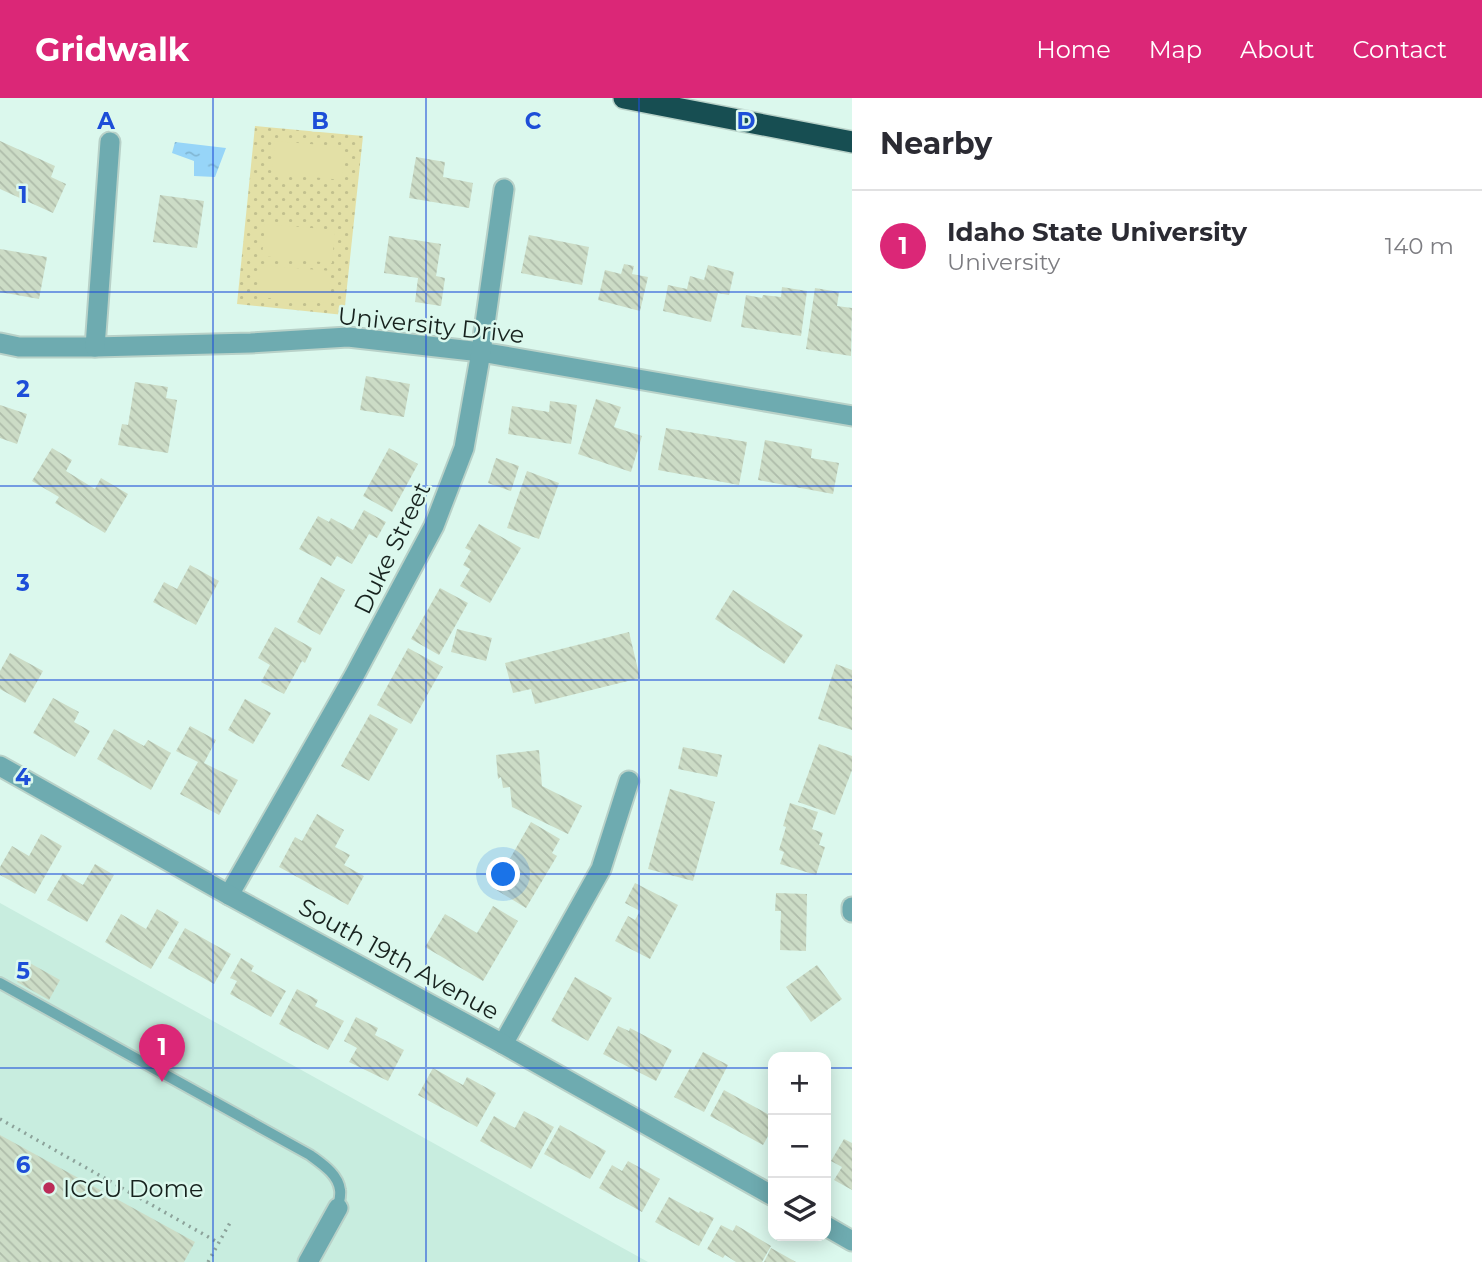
<!DOCTYPE html>
<html lang="en">
<head>
<meta charset="utf-8">
<style>
  :root { --surface:#fff; --page:#f2f2f3; --text:#2b2b33; --muted:#7c7c81; --line:#e1e1e2; --accent:#db2777 }
  body { margin:0; font-family:Montserrat,sans-serif; background:var(--page); color:var(--text) }
  .controls { position:absolute; right:21px; bottom:21px; display:grid; overflow:hidden; border-radius:14px; box-shadow:0 4px 18px #0003 }
  .controls button { width:63px; height:63px; display:grid; place-items:center; padding:0; border:0; border-bottom:2px solid var(--line); background:var(--surface); color:var(--text); font:35px sans-serif }
  .you { position:absolute; left:504px; top:777px; width:24px; height:24px; margin:-18px; border:5px solid #fff; border-radius:50%; background:#1a73e8; box-shadow:0 0 0 10px #1a73e833 }
  .badge { display:grid; place-items:center; width:46px; height:46px; border-radius:50%; background:var(--accent); color:#fff; font-size:23px; font-weight:700 }
  .pin { position:absolute; translate:-50% -58px; filter:drop-shadow(0 2px 4px #0008) }
  .pin::after { content:''; position:absolute; top:37px; width:24px; height:21px; background:inherit; clip-path:polygon(0 0,100% 0,50% 100%) }
  .list { margin:0; padding:0; list-style:none }
  h2 { display:flex; justify-content:space-between; align-items:center; height:91px; margin:0; padding:0 28px; font-size:30px }
  h2 small { font-size:23px; font-weight:400; color:var(--muted) }
  .list li { display:grid; grid-template-columns:46px 1fr auto; gap:21px; align-items:center; box-sizing:border-box; height:112px; padding:0 28px; border-top:2px solid var(--line) }
  .list b { display:block; font-size:26px; white-space:nowrap }
  .list p { margin:0; font-size:23px; white-space:nowrap; color:var(--muted) }
  .list em { font-size:23px; font-style:normal; color:var(--muted) }
  .icon { flex:none; width:38px; height:38px; fill:none; stroke:currentColor; stroke-width:2; stroke-linecap:round; stroke-linejoin:round }
  .map { position:relative; flex:none; width:852px; height:1164px; overflow:hidden }
  header { display:flex; align-items:center; gap:42px; box-sizing:border-box; height:98px; padding:0 35px; background:var(--accent); color:#fff }
  header strong { font-size:33px }
  nav { display:flex; gap:38px; margin-inline-start:auto; font-size:24px }
  main { display:flex }
  aside { flex:1; background:var(--surface) }
  .map>svg:first-child { display:block }
</style>
</head>
<body>
<header>
<strong>Gridwalk</strong>
<nav><a>Home</a><a>Map</a><a>About</a><a>Contact</a></nav>
</header>
<main>
<div class="map">
<svg width="852" height="1164" viewBox="0 0 852 1164">
  <defs>
    <pattern id="park-dots" width="8" height="8" patternUnits="userSpaceOnUse" patternTransform="scale(1.75)"><rect width="8" height="8" fill="#e3e0a6"/><path d="M2 2h.1M6 6h.1" fill="none" stroke="#c2c08e" stroke-width="1.8" stroke-linecap="round"/></pattern>
    <pattern id="water-ripples" width="26" height="14" patternUnits="userSpaceOnUse" patternTransform="scale(1.75)"><rect width="26" height="14" fill="#97d5f8"/><path d="M2 4q2-2 4 0t4 0M15 11q2-2 4 0t4 0" fill="none" stroke="#81b7d4"/></pattern>
    <pattern id="building-back-hatch" width="6" height="6" patternUnits="userSpaceOnUse" patternTransform="scale(1.75)"><rect width="6" height="6" fill="#ccdcc6"/><path d="M-1 5l2 2M0 0l6 6M5-1l2 2" fill="none" stroke="#aebcaa"/></pattern>
  </defs>
  <rect width="100%" height="100%" fill="#dbf8ed"/>
  <path fill="#c8eddf" d="M0,805l648,359h-648z"/>
  <path fill="url(#park-dots)" d="M255,28l108,10 -19,179 -107,-11z"/>
  <g fill="#e3e0a6">
    <path d="M275,43l70,6 -3,33 -70,-7z"/>
    <path d="M265,126l70,6 -3,33 -70,-7z"/>
    <path d="M260,167l71,6 -3,32 -71,-6z"/>
  </g>
  <path fill="url(#water-ripples)" d="M175,44l51,6 -11,29 -21,-1v-15l-22,-8z"/>
  <g fill="url(#building-back-hatch)">
    <path d="M0,43l55,25 -4,11 15,7 -13,29 -53,-24z"/>
    <path d="M416,59l29,5 -2,15 30,6 -4,25 -60,-10z"/>
    <path d="M160,97l44,6 -7,47 -44,-6z"/>
    <path d="M529,137l60,12 -7,38 -61,-12z"/>
    <path d="M389,138l52,8 -5,32 9,2 -4,28 -26,-4 3,-24 -34,-5z"/>
    <path d="M0,151l47,8 -8,42 -39,-7z"/>
    <path d="M624,166l10,2 -2,8 16,3 -8,34 -42,-11 7,-30 16,4z"/>
    <path d="M708,167l26,7 -5,23 -11,-2 -7,29 -48,-11 5,-26 19,4 3,-13 14,4z"/>
    <path d="M782,189l25,4 -6,45 -60,-9 5,-32 16,3 1,-3 18,2z"/>
    <path d="M815,190l24,4 -2,14 15,2 -1,48 -45,-7z"/>
    <path d="M366,278l44,8 -6,33 -44,-7z"/>
    <path d="M135,284l33,5 -2,11 11,2 -9,53 -50,-8 4,-21 6,1z"/>
    <path d="M596,301l25,8 -7,20 28,9 -11,36 -53,-18z"/>
    <path d="M550,303l27,4 -6,39 -63,-10 4,-28 37,6z"/>
    <path d="M0,307l27,9 -10,30 -17,-6z"/>
    <path d="M666,330l81,14 -8,43 -81,-15z"/>
    <path d="M765,342l47,9 -1,9 28,5 -6,31 -75,-14z"/>
    <path d="M52,350l20,12 -6,11 29,18 6,-11 27,16 -23,39 -50,-30 4,-6 -27,-16z"/>
    <path d="M389,350l29,16 -26,48 -29,-16z"/>
    <path d="M496,360l23,8 -8,25 -23,-8z"/>
    <path d="M527,373l32,12 -20,56 -32,-11z"/>
    <path d="M364,412l22,12 -9,16 -8,-4 -17,30 -15,-8 -6,10 -32,-17 19,-33 11,6 2,-4 22,12z"/>
    <path d="M479,426l42,24 -31,55 -30,-17 10,-17 -7,-4 8,-14 -6,-3z"/>
    <path d="M190,467l29,16 -23,44 -43,-23 11,-20 13,7z"/>
    <path d="M321,479l24,13 -25,45 -23,-13z"/>
    <path d="M440,490l28,15 -29,52 -28,-16z"/>
    <path d="M733,492l70,45 -19,29 -69,-45z"/>
    <path d="M275,529l37,21 -7,15 -3,-2 -18,33 -23,-12 9,-17 -12,-7z"/>
    <path d="M457,531l35,9 -6,23 -35,-9z"/>
    <path d="M629,534l11,46 -105,26 -4,-15 -18,4 -8,-30z"/>
    <path d="M408,550l35,19 -32,57 -34,-19z"/>
    <path d="M10,555l33,18 -18,32 -25,-14v-18z"/>
    <path d="M836,566l16,6v60l-34,-11z"/>
    <path d="M53,600l26,14 -5,10 16,9 -15,26 -42,-24z"/>
    <path d="M245,601l26,14 -18,31 -25,-14z"/>
    <path d="M370,616l28,15 -29,52 -28,-15z"/>
    <path d="M190,628l26,14 -12,23 34,17 -19,35 -39,-21 18,-32 -22,-11z"/>
    <path d="M114,631l30,17 4,-6 23,13 -20,37 -54,-31z"/>
    <path d="M819,646l33,12v14l-17,45 -37,-13z"/>
    <path d="M683,649l39,8 -5,22 -39,-8z"/>
    <path d="M539,652l3,36 40,20 -14,28 -56,-27 -2,-20 -7,1 -2,-11 -3,2 -2,-24z"/>
    <path d="M670,691l45,13 -22,79 -45,-12z"/>
    <path d="M790,705l28,9 -6,17 11,4 -4,12 6,2 -9,28 -36,-11 4,-12 -5,-2 7,-23 -3,-1z"/>
    <path d="M317,716l27,16 -9,17 15,8 -6,10 20,11 -16,29 -69,-38 16,-30 7,4z"/>
    <path d="M531,724l29,17 -8,14 5,3 -31,52 -33,-20z"/>
    <path d="M41,736l21,12 -27,48 -35,-19v-8l12,-21 17,10z"/>
    <path d="M95,766l19,11 -27,47 -40,-22 16,-27 20,12z"/>
    <path d="M635,785l43,22 -28,54 -35,-18 13,-25 7,4 5,-9 -15,-8z"/>
    <path d="M776,795l31,1 -1,57 -26,-1 1,-39h-6z"/>
    <path d="M493,808l25,15 -35,60 -58,-34 20,-33 32,19z"/>
    <path d="M157,811l22,13 -28,47 -46,-27 16,-28 25,15z"/>
    <path d="M185,830l46,26 -17,30 -46,-26z"/>
    <path d="M241,860l13,8 -3,5 35,20 -15,26 -41,-23 7,-13 -7,-3z"/>
    <path d="M28,864l32,18 -11,20 -32,-18z"/>
    <path d="M817,867l25,34 -31,23 -25,-35z"/>
    <path d="M575,879l37,21 -24,43 -37,-20z"/>
    <path d="M297,891l21,11 -3,6 29,15 -16,29 -49,-26z"/>
    <path d="M356,919l22,11 -3,7 29,15 -16,31 -39,-19 8,-14 -13,-7z"/>
    <path d="M618,928l11,5 1,-3 42,22 -16,31 -53,-27z"/>
    <path d="M703,954l25,13 -24,47 -30,-15 16,-29 3,2z"/>
    <path d="M433,970l30,17 4,-8 29,16 -19,34 -59,-32z"/>
    <path d="M724,992l49,27v10l-10,18 -53,-29z"/>
    <path d="M524,1013l30,16 -23,42 -51,-28 14,-25 21,12z"/>
    <path d="M560,1027l46,26 -16,28 -46,-25z"/>
    <path d="M0,1037l195,107 -11,20h-184z"/>
    <path d="M844,1041l8,4v47l-18,-10 8,-13 -11,-6z"/>
    <path d="M628,1063l32,18 -18,33 -43,-24 13,-23 10,6z"/>
    <path d="M669,1099l30,16 1,-2 14,7 -15,28 -44,-24z"/>
    <path d="M721,1127l12,6 3,-6 35,21 -9,16h-26l-11,-7 -2,3 -16,-9z"/>
    <path d="M771,1150l25,14h-32z"/>
  </g>
  <g fill="none" stroke-linecap="round" stroke-linejoin="round">
    <g stroke="#b8d1c8" stroke-width="14">
      <path id="service" d="M0,885l310,172c12,9 28,19 30,35 1,5 -1,12 -2,18"/>
    </g>
    <g stroke="#b8d1c8" stroke-width="23">
      <g id="minor">
        <path d="M0,245l19,4h76l156,-4 97,-6 133,15 371,64"/>
        <path d="M95,249l15,-205"/>
        <path d="M229,797l125,-219 80,-150 30,-78 17,-96 23,-163"/>
        <path d="M852,809v5"/>
        <path d="M503,946l98,-175 28,-88"/>
        <path d="M308,1164l30,-54"/>
      </g>
    </g>
    <g stroke="#b8d1c8" stroke-width="23">
      <g id="tertiary">
        <path d="M0,668l229,129 274,149 270,152"/>
        <path d="M826,1128l26,15"/>
      </g>
    </g>
    <g stroke="#b8d1c8" stroke-width="24">
      <path id="motorway" d="M624,0l228,44"/>
    </g>
    <g stroke="#8ca29a" stroke-width="3.5" stroke-dasharray="2 5" stroke-linecap="butt">
      <path d="M0,1021l219,124"/>
      <path d="M208,1164l23,-41"/>
    </g>
    <use href="#service" stroke="#6eabb0" stroke-width="10"/>
    <use href="#minor" stroke="#6eabb0" stroke-width="19"/>
    <use href="#tertiary" stroke="#6eabb0" stroke-width="19"/>
    <use href="#motorway" stroke="#174e52" stroke-width="21"/>
  </g>
  <path fill="none" stroke="#1d4ed8" stroke-width="2" stroke-opacity="0.55" d="M213,0v1164M426,0v1164M639,0v1164M0,194h852M0,388h852M0,582h852M0,776h852M0,970h773M826,970h26"/>
  <circle fill="#bb2c58" stroke="#dbf8ed" stroke-width="2.5" cx="49" cy="1090" r="7"/>
  <g text-anchor="middle" dominant-baseline="central" stroke-width="5" stroke-linejoin="round" paint-order="stroke">
    <g font-size="24" fill="#17221e" stroke="#dbf8ed">
      <text transform="translate(431 227) rotate(6)">University Drive</text>
      <text transform="translate(392 450) rotate(-64)">Duke Street</text>
      <text transform="translate(399 861) rotate(29)">South 19th Avenue</text>
    </g>
    <g font-size="24" fill="#17221e" stroke="#dbf8ed" text-anchor="start">
      <text x="63" y="1090">ICCU Dome</text>
    </g>
  </g>
  <g font-size="23" text-anchor="middle" font-weight="bold" fill="#1d4ed8" stroke="#dbf8ed" stroke-width="5" stroke-linejoin="round" paint-order="stroke">
    <text x="106" y="31">A</text>
    <text x="320" y="31">B</text>
    <text x="533" y="31">C</text>
    <text x="746" y="31">D</text>
    <text x="23" y="105">1</text>
    <text x="23" y="299">2</text>
    <text x="23" y="493">3</text>
    <text x="23" y="687">4</text>
    <text x="23" y="881">5</text>
    <text x="23" y="1075">6</text>
  </g>
</svg>
<div class="controls">
<button>+</button>
<button>−</button>
<button><svg class="icon" aria-label="layers" viewBox="0 0 24 24"><path d="M12 4l9 5-9 5-9-5zM3 14l9 5 9-5"/></svg></button>
</div>
<div class="you"></div>
<div class="pin badge" style="left:162px;top:984px">1</div>
</div>
<aside>
<h2>Nearby<small></small></h2>
<ul class="list">
<li><span class="badge">1</span><div><b>Idaho State University</b><p>University</p></div><em>140 m</em></li>
</ul>
</aside>
</main>
</body>
</html>
